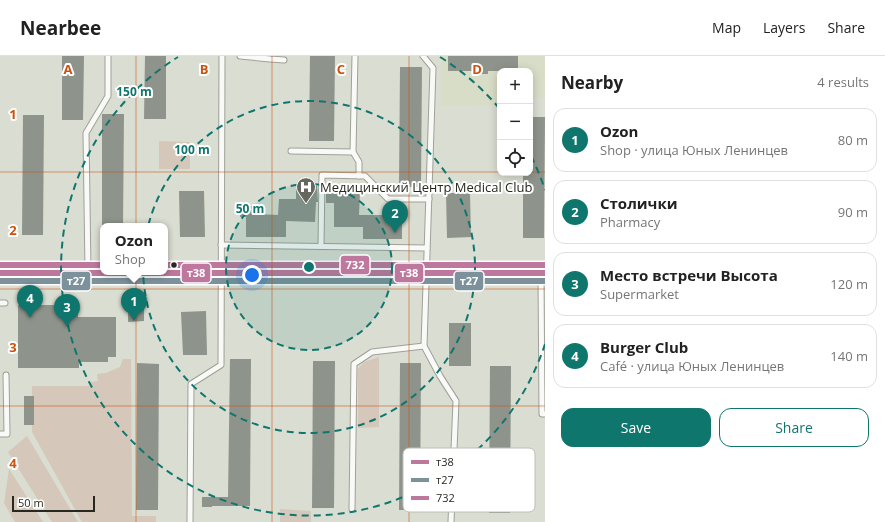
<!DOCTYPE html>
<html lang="en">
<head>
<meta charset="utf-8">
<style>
  :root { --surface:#fff; --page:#f2f2f2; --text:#222; --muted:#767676; --line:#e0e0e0; --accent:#0f766e }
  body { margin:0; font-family:"Open Sans",sans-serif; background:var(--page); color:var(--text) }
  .controls { position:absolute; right:12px; top:12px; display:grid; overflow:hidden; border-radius:8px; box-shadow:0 2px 10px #0003 }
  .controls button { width:36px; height:36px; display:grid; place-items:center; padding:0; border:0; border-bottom:1px solid var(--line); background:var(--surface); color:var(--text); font:20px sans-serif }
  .scale { position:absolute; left:12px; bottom:10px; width:83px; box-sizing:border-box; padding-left:4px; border:2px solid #272920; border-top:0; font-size:11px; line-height:14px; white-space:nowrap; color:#272920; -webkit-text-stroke:3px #fff; paint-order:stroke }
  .you { position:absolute; left:252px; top:219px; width:14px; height:14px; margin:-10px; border:3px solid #fff; border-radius:50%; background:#1a73e8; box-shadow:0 0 0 6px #1a73e833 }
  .badge { display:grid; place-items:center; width:26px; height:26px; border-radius:50%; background:var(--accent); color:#fff; font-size:13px; font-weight:700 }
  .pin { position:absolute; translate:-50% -33px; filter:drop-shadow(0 1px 2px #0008) }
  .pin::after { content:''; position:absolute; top:21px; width:14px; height:12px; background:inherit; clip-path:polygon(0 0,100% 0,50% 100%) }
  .popup { position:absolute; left:100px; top:167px; width:68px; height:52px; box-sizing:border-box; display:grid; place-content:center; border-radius:8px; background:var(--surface); filter:drop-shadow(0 1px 3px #0005); font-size:13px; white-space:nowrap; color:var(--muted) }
  .popup b { font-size:15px; color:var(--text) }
  .popup::after { content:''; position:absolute; left:50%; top:100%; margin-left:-8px; border:8px solid transparent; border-top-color:var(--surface) }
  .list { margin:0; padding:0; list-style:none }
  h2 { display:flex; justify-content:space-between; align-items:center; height:52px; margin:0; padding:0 16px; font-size:17px }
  h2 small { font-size:13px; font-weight:400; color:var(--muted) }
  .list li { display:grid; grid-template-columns:26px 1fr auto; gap:12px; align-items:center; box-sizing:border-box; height:64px; margin:0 8px 8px; padding:0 8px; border:1px solid var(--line); border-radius:12px }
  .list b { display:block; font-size:15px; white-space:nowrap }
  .list p { margin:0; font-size:13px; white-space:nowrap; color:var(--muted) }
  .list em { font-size:13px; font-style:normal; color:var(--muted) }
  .actions { display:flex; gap:8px; padding:12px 16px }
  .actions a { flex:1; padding:9px 0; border:1px solid var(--accent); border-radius:12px; text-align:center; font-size:14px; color:var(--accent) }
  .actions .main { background:var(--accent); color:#fff }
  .icon { flex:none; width:22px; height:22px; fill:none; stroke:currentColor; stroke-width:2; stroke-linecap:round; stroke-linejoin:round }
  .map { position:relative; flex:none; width:545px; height:466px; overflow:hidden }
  header { display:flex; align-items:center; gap:24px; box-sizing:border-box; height:56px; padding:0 20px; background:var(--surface); border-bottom:1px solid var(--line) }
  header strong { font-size:19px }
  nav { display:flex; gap:22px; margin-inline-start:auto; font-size:14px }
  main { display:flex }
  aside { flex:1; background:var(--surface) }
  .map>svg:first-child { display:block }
</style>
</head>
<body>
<header>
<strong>Nearbee</strong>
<nav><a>Map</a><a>Layers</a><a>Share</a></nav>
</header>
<main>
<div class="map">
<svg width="545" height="466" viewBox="0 0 545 466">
  <rect width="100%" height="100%" fill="#daddd1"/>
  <path fill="#d7ddc6" d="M442,0h103v42h-15v-27h-30v35l-59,-1z"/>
  <g fill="#d5c8ba">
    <path d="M159,85l31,1v27h-31z"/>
    <path d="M379,301v70l-21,1v-59l6,-7z"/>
    <path d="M123,303h8l1,157h24v6h-74l-50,-90v-46h59v-4l7,-1 -1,-7 9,-1 14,-6z"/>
    <path d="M27,380l51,86h-26l-44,-70z"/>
    <path d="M9,413l34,53h-28l-11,-19z"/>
    <path d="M280,453l31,2v11h-31z"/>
  </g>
  <g fill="#8e948b">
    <path d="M62,0h22l-1,64h-21z"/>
    <path d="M145,0h21v63h-22z"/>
    <path d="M310,0h25l-1,85h-25z"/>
    <path d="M448,0h70v15h-30v3h-11v-3h-29z"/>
    <path d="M400,11h22l-1,120h-22z"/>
    <path d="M102,58h22l-1,112h-21z"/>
    <path d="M23,59h21l-1,120h-21z"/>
    <path d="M530,61h15l-1,121h-21v-65h7z"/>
    <path d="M296,129l21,1 1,16h-2l-1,20 -29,-1v16h-40v-20h-6v-11h15v8l23,1 1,-16h17z"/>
    <path d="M179,135h25l1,46h-25z"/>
    <path d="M326,137h34l-1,22h43v24h-39v-12h-29v-24h-8z"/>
    <path d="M446,137h24l1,44 -24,1z"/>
    <path d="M18,249h60v12h38v40h-8v5h-29v6h-61z"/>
    <path d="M128,250h16v15l-16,1z"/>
    <path d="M206,255l1,44h-24l-2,-43z"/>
    <rect x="449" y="267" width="22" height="43"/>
    <path d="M230,303h21l-1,147h-38v1h-10v-10h26z"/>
    <path d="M313,305h22l-1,147h-22z"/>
    <path d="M137,307l22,1 -1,146h-22z"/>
    <path d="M400,307h21l-1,147h-21z"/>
    <path d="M490,310h21l-1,147h-21z"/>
    <rect x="24" y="340" width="10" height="29"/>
  </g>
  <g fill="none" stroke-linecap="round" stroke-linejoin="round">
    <g stroke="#9fa197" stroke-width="7">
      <g id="service">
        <path d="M240,0l30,3 14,1"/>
        <path d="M355,0l-2,96 6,10v14"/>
        <path d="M423,0l10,12 -9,278 16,30 16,25 -5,121"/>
        <path d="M291,95l62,1"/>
        <path d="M221,189l206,3"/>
        <path d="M321,190l1,-71 43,1 23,23h41"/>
        <path d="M88,215l-2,-138 22,-37v-40"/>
        <path d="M541,218l1,140h3"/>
        <path d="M0,247h5"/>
        <path d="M0,378h7l-1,-59"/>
        <path d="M352,453l2,-145 18,-12 52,-6"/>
        <path d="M190,466l1,-138 30,-19 1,-309"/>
      </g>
    </g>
    <g stroke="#9fa197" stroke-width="16">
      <path id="secondary" d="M0,217h545"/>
    </g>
    <use href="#service" stroke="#f9faf8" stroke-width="5"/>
    <use href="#secondary" stroke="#f9faf8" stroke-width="14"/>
    <g stroke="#fff" stroke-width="9">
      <path id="bus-1" d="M0,217h545"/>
    </g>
    <g stroke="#fff" stroke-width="9">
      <path id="bus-2" d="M0,225h545"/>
    </g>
    <g stroke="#fff" stroke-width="9">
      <g id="bus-3">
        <path d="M0,209h103"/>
        <path d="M165,209h380"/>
      </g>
    </g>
    <use href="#bus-1" stroke="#be789d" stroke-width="6"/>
    <use href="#bus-2" stroke="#7c919b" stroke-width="6"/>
    <use href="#bus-3" stroke="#be789d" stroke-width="6"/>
  </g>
  <path fill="none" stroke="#cb520f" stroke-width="1" stroke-opacity="0.55" d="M136,0v466M272,0v466M409,0v466M0,116h500M530,116h15M0,233h545M0,350h545"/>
  <circle cx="309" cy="211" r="83" fill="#0f766e" fill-opacity=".12"/>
  <g fill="none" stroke="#0f766e" stroke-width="2" stroke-dasharray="7 5">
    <circle cx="309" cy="211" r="83"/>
    <circle cx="309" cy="211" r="166"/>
    <path d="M545 288A248 248 0 1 1 178 1M440 1A248 248 0 0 1 499 52M531 100A248 248 0 0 1 545 134"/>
  </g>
  <defs>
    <g id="hospital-pin" transform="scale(1)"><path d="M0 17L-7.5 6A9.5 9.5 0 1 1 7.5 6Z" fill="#66685e" stroke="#fff"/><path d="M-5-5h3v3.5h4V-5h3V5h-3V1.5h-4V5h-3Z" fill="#fff"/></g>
  </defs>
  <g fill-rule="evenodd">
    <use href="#hospital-pin" x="306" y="131"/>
  </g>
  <circle fill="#272920" stroke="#fff" stroke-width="1.5" cx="174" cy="209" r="3.5"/>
  <g text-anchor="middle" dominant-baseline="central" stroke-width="4" stroke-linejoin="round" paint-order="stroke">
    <g font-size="13" fill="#272920" stroke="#fff" text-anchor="start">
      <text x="320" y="131">Медицинский Центр Medical Club</text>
    </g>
  </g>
  <rect x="403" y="392" width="132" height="64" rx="6" fill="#fff" stroke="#bebfbc" stroke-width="1"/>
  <rect x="411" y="404" width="18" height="4" fill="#be789d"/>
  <rect x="411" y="422" width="18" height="4" fill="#7c919b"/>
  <rect x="411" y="440" width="18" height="4" fill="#be789d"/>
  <g font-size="11" fill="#272920">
    <text x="436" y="410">т38</text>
    <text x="436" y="428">т27</text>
    <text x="436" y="446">732</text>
  </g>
  <g font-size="13" text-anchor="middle" font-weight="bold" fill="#cb520f" stroke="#fff" stroke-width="4" stroke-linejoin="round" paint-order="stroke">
    <text x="68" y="18">A</text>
    <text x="204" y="18">B</text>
    <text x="341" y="18">C</text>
    <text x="477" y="18">D</text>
    <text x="13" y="63">1</text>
    <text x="13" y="179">2</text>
    <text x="13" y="296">3</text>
    <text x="13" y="412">4</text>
  </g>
  <circle cx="309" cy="211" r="6" fill="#0f766e" stroke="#fff" stroke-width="2"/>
  <g font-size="12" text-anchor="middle" font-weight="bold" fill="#0f766e" stroke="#fff" stroke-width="4" stroke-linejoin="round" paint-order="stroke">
    <text x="134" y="40">150 m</text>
    <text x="192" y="98">100 m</text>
    <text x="250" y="157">50 m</text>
  </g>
  <g stroke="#fff" stroke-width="1.5">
    <rect x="340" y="199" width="30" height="20" rx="4" fill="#be789d"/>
    <rect x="181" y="207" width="30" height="20" rx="4" fill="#be789d"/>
    <rect x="394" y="207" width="30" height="20" rx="4" fill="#be789d"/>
    <rect x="61" y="215" width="30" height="20" rx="4" fill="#7c919b"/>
    <rect x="454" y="215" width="30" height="20" rx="4" fill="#7c919b"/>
  </g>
  <g font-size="11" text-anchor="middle" font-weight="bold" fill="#fff">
    <text x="355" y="213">732</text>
    <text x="196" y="221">т38</text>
    <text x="409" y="221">т38</text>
    <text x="76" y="229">т27</text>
    <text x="469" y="229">т27</text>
  </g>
</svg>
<div class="controls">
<button>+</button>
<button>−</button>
<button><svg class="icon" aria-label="locate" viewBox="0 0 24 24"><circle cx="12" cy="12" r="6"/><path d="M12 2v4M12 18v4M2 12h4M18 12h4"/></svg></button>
</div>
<div class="scale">50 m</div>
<div class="you"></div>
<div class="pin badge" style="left:134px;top:265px">1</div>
<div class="popup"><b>Ozon</b>Shop</div>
<div class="pin badge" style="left:395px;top:177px">2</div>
<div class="pin badge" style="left:67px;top:271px">3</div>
<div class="pin badge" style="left:30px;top:262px">4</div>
</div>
<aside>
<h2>Nearby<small>4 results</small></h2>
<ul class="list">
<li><span class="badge">1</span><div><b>Ozon</b><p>Shop · улица Юных Ленинцев</p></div><em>80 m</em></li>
<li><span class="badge">2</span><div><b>Столички</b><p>Pharmacy</p></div><em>90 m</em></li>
<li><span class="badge">3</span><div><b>Место встречи Высота</b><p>Supermarket</p></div><em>120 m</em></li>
<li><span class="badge">4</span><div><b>Burger Club</b><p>Café · улица Юных Ленинцев</p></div><em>140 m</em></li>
</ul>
<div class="actions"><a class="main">Save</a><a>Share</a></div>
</aside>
</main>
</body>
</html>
